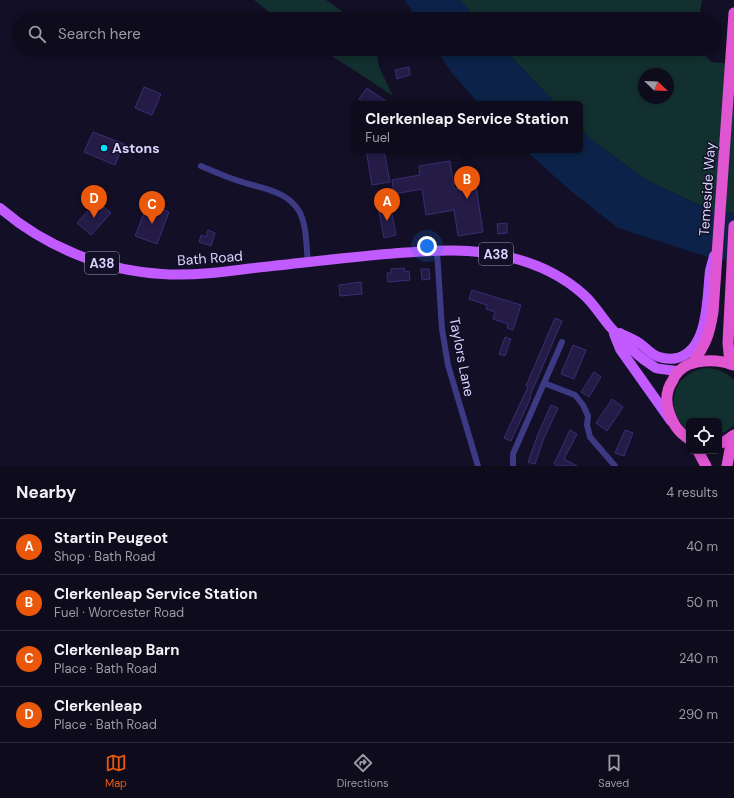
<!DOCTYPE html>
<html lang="en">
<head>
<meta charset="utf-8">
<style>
  :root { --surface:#0e0b1c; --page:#171425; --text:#f1f3f6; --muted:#9b9ba3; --line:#2e2b3b; --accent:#ea580c }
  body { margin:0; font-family:"DM Sans",sans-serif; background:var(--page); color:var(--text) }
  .controls { position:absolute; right:12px; bottom:12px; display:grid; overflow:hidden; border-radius:6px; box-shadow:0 2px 6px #0003 }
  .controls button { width:36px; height:36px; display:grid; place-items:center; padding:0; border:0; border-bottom:1px solid var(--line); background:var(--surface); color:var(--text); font:20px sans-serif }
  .compass { position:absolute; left:638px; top:68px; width:36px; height:36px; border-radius:50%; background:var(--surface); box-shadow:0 2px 6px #0003; rotate:113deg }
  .you { position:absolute; left:427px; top:246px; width:14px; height:14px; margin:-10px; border:3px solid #fff; border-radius:50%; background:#1a73e8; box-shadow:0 0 0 6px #1a73e833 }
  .badge { display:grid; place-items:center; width:26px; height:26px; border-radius:50%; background:var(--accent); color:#fff; font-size:13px; font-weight:700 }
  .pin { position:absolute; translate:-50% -33px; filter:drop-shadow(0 1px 2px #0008) }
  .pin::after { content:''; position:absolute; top:21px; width:14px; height:12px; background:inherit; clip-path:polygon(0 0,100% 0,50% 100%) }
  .popup { position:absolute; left:351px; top:101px; width:232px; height:52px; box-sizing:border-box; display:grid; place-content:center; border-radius:6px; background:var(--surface); filter:drop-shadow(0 1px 3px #0005); font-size:13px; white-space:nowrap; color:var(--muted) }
  .popup b { font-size:15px; color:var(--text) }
  .popup::after { content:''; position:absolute; left:50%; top:100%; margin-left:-8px; border:8px solid transparent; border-top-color:var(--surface) }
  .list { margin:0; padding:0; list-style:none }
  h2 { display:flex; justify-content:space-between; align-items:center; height:52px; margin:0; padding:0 16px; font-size:17px }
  h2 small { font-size:13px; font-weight:400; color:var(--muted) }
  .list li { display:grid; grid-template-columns:26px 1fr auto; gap:12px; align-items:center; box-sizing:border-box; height:56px; padding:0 16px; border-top:1px solid var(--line) }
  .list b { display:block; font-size:15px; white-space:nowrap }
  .list p { margin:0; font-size:13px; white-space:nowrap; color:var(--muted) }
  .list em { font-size:13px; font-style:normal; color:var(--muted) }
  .icon { flex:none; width:22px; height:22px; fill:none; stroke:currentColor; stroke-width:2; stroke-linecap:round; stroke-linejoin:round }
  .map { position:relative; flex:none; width:734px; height:466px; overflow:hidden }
  .search { position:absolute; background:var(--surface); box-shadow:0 2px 6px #0003; left:12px; right:12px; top:12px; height:44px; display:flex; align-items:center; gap:10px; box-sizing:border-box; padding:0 14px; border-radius:22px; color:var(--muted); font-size:15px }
  .sheet { height:276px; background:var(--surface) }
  nav { display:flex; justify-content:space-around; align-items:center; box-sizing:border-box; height:56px; border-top:1px solid var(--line); background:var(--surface); font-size:11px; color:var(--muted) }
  nav a { display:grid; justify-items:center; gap:2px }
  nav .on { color:var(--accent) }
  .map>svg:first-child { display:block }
</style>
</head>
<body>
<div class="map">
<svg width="734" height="466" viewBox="0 0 734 466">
  <rect width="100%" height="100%" fill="#130f26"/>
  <g fill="#12302f" fill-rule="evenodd">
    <path d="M254,0h72l27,19h-75z"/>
    <path d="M460,0h242l-3,19h-222z"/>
    <path d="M320,49h56l3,18 14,29 -39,-26z"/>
    <path d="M504,49h196l11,13 23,2v148l-17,1 -69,-32 -55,-40 -13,-13v-24h-24zM644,74h24v24h-24z"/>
    <path d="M705,368c12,0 21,4 29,12v45l-9,7 -6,3v-14h-30v10c-26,-21 -18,-57 16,-63z"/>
  </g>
  <g fill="#0c2248">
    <path d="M405,0h55l17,19h-60z"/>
    <path d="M436,49h68l52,55h-77l-28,-32z"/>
    <path d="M580,128l13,13 55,40 69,32 17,-1v49l-26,-4 -90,-29 -46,-36 -47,-42h55z"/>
  </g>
  <g fill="#241b47" stroke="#3b2d73">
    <path d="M409,67l1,8 -13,4 -2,-9z"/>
    <path d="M144,87l17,7 -9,21 -17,-7z"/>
    <path d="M367,88l23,16h-24l-7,-5z"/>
    <path d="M93,132l31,12 -9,21 -31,-13z"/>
    <path d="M366,150h18l6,32 -18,3z"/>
    <path d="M450,161l4,28 22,-3 7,46 -25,4 -4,-26 -28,5 -4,-26 -28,5 -2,-14 28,-5 -1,-9z"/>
    <path d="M97,201l14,12 -20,22 -14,-12z"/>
    <path d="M148,203l21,9 -12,32 -22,-8z"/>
    <path d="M390,204l6,31 -12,3 -6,-32z"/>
    <path d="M507,223v10l-9,1 -1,-10z"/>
    <path d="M208,230l7,3 -4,13 -12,-4 2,-7 5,2z"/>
    <path d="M404,268l1,4 4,-1 1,9 -22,2 -1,-9h4v-4z"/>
    <path d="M421,269h8l1,10 -8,1z"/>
    <path d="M361,282l1,12 -22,2 -1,-11z"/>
    <path d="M472,290l49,15 -8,25 -6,-2 1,-4 -15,-5 2,-7 -9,-3 1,-4 -18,-6z"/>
    <path d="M555,318l7,3 -32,75 1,1 -20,44 -7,-3 24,-51 -2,-1z"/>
    <path d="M505,337l6,2 -6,17 -6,-2z"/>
    <path d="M573,345l13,5 -12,29 -13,-5z"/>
    <path d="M594,372l7,5 -12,20 -8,-5z"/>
    <path d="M612,399l11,8 -16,24 -11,-8z"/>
    <path d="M551,405l7,3 -14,30 -9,26 -7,-2 10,-28z"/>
    <path d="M570,430l7,4 -13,25 13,7h-20l-3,-2z"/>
    <path d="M625,430l8,3 -9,23 -9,-3z"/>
  </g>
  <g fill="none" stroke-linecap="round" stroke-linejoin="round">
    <g stroke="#3d3a85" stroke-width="6">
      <path d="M201,166c12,5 23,10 35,14 21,8 50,9 63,31 8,14 7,35 9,51"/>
      <path d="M437,251l5,78 6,36 30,101"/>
      <path d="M544,383l18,-41"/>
      <path d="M513,466v-12l31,-71 31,12 8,10 5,11 -1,9 3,12 25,29"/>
    </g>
    <g stroke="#c25bff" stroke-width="10">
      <path d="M0,208c44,38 104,63 162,66 31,2 62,-2 92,-6 48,-5 96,-11 144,-15 23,-1 47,-4 70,-2 43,3 84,15 116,44 11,10 18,23 28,34 9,11 21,22 32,31 4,2 8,6 12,8 7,2 16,2 22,3"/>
      <path d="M620,333c7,4 16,7 22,12 6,5 10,10 17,12 6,2 13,2 18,1 32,-8 30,-62 33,-87 1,-5 3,-10 4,-15"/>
      <path d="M614,334l6,15 51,72"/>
    </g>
    <g stroke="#e055d1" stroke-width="11">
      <path d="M693,363c13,-20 16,-27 20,-51l21,-299"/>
      <path d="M730,364l-2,-21 6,-117"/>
      <path d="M689,439c-11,-7 -16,-15 -20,-27 -4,-12 -3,-22 4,-32 1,-3 3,-6 5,-8 12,-14 40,-13 56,-7"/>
      <path d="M719,443l5,-1 10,-7"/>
      <path d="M698,451l8,15"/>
      <path d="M727,466l3,-17 4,-9"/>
    </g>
  </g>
  <circle fill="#00e5ff" stroke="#130f26" stroke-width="1.5" cx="104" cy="148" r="4"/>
  <g text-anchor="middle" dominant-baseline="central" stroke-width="3" stroke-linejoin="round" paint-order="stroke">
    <g fill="#130f26" stroke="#9e99be" stroke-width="1">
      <rect x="479" y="243" width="34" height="22" rx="3"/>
      <rect x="85" y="252" width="34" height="22" rx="3"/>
    </g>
    <g font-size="13" font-weight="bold" fill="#d9d4ff">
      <text x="496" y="254">A38</text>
      <text x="102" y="263">A38</text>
    </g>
    <g font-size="14" font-weight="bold" fill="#d9d4ff" stroke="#130f26" text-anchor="start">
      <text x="112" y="148">Astons</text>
    </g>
    <g font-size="14" fill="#d9d4ff" stroke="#130f26">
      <text transform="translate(707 189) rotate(-86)">Temeside Way</text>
      <text transform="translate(210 258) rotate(-4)">Bath Road</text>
      <text transform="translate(462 357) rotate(79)">Taylors Lane</text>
    </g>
  </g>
</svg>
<div class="controls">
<button><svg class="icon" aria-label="locate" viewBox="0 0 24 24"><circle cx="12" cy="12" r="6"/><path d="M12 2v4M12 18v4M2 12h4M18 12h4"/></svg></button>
</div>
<svg class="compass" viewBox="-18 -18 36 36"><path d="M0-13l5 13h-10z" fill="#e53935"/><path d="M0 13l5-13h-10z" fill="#9b9ba3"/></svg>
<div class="you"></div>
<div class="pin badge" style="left:387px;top:221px">A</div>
<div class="pin badge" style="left:467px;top:199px">B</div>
<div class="popup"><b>Clerkenleap Service Station</b>Fuel</div>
<div class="pin badge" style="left:152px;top:224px">C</div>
<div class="pin badge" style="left:94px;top:218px">D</div>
<div class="search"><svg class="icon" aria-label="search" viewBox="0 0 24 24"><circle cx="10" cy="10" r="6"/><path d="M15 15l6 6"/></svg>Search here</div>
</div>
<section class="sheet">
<h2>Nearby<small>4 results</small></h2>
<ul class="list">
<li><span class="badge">A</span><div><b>Startin Peugeot</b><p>Shop · Bath Road</p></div><em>40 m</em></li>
<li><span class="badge">B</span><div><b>Clerkenleap Service Station</b><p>Fuel · Worcester Road</p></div><em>50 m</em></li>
<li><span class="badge">C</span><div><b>Clerkenleap Barn</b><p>Place · Bath Road</p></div><em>240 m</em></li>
<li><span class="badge">D</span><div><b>Clerkenleap</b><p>Place · Bath Road</p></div><em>290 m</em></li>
</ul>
</section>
<nav>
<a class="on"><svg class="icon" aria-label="map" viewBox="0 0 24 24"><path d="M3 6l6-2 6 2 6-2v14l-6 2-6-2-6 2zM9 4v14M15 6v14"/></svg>Map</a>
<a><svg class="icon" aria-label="directions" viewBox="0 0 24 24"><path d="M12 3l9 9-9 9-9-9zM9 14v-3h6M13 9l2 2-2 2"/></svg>Directions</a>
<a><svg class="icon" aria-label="saved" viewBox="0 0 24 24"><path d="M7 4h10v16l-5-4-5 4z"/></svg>Saved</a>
</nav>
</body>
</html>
